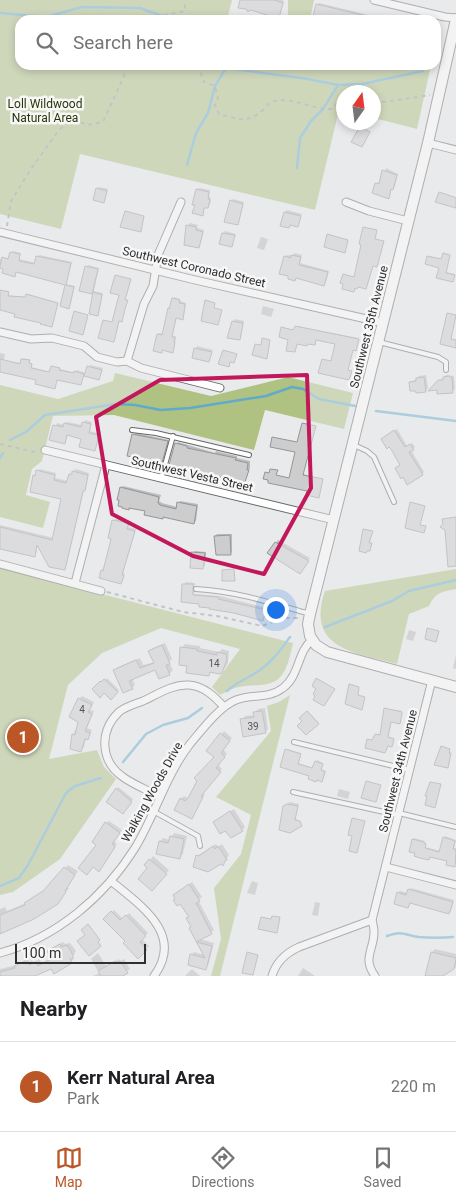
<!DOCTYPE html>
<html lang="en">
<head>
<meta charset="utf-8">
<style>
  :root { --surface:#fff; --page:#f2f2f2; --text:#202124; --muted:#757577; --line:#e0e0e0; --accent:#bb5626 }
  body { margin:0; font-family:Roboto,sans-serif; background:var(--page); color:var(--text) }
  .compass { position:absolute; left:336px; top:85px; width:45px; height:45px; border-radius:50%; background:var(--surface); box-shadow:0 2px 8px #0003; rotate:14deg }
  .scale { position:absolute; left:15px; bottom:12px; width:131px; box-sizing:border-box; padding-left:5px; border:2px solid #2e2f2f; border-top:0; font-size:14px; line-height:18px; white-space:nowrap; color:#2e2f2f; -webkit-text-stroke:4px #f7f7f8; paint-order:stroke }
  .you { position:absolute; left:275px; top:609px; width:18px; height:18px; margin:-12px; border:4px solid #fff; border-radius:50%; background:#1a73e8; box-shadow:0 0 0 8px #1a73e833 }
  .badge { display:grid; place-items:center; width:32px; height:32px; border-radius:50%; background:var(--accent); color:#fff; font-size:16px; font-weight:700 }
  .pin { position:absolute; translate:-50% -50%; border:2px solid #fff; box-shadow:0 1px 5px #0006 }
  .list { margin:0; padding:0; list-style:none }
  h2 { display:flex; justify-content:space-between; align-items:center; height:65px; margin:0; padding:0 20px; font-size:21px }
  h2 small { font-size:16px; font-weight:400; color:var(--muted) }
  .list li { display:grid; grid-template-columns:32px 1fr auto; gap:15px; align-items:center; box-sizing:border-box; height:90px; padding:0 20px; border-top:1px solid var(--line) }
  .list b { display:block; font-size:19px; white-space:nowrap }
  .list p { margin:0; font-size:16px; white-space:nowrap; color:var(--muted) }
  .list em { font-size:16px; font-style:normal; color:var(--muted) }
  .icon { flex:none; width:28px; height:28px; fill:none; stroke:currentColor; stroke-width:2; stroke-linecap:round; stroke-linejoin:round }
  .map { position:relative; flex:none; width:456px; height:976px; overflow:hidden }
  .search { position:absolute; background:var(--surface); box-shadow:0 2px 8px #0003; left:15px; right:15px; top:15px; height:55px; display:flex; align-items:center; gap:12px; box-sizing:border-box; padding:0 18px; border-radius:15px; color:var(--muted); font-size:19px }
  .sheet { height:155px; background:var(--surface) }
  nav { display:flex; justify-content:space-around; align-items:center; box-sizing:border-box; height:70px; border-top:1px solid var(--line); background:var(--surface); font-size:14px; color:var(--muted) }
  nav a { display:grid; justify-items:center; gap:2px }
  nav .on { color:var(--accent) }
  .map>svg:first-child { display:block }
</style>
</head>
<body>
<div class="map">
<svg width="456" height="976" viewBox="0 0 456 976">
  <rect width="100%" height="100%" fill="#e9eaeb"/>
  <g fill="#afc282">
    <path d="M0,0h232l-5,20h-207v45h411l-14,64 -43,-11v-26h-30l-1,19 -4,-1 -24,100 -235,-56 -19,75 -61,-15z"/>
    <path d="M288,0h26l-4,20h-22z"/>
    <path d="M115,373l96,23 77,-19 65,16 -9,36 -79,-19 -11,40 -140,-35 -61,1 -11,45 -10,8 -6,26 24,7 -7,26 -43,-11v-132l58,14 55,-18z"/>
    <path d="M0,568l293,75c-2,9 -4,19 -8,27 -10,20 -28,13 -46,17 -7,1 -12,5 -19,8l-8,-8 28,-38 -79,-21 -59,25 -34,32 -19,74 48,-9 7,17 12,12 -56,80 -47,33 -13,3z"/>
    <path d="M456,569v20c-15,3 -20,3 -27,17l-20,8 -12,50c-41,-11 -92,-15 -72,-73z"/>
    <path d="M290,695l-70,281h-9l10,-37 -7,-51 27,-34 10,-39 -35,-18 55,-66 -4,-25 12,-4z"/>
  </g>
  <g fill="#0003">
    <path d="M241,0h41l2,1 -5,15z"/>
    <path d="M319,3l54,13 -1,4h-54l-1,-15z"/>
    <path d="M401,16v2l4,-1 1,3h-18z"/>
    <path d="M386,168l12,6 -3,12 -3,2 -4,9 -12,-13 2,-2 3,1z"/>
    <path d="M99,187l9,2 -4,13 -7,-13z"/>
    <path d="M199,188l11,2 -1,7 2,1 -1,7 -5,2 -3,7 -6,-10 1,-14z"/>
    <path d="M233,199l11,3 -5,20 -2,2 -6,-23z"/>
    <path d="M287,210l15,4 -4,11h-7l-2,2 -4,-15z"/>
    <path d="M190,223l8,2 -1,3 7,2 -4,15 -2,2 -10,-22z"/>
    <path d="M225,231l11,3 -5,12 -8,-13z"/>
    <path d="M261,237l7,2 -4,11 -7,-2z"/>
    <path d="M13,251l8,2 -2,6 17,4 3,-8 33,7 -6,22 9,2 -5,20 -2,1 -7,-2 6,-21 -50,-13 -2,4 -10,-7 -5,-1v-8l14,2 1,-2 -10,-2 5,1z"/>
    <path d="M295,253l7,2 -2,8 29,8 -3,11 -2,2 -27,-7 -2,3 -10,-23 2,-2 5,1z"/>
    <path d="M445,253l5,2 -4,17 9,2 -2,7 -12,-14 -13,-11 15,3z"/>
    <path d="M88,265l11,3 -5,23 9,2 -5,21 -4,-21 -13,-3z"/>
    <path d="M0,290l9,1 -1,4 18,2 2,-3 30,9 -6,22 -35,-12 -17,-4z"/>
    <path d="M174,297l6,2v2l6,2 -2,14 -1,1 -6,-1 -5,19h4l-2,14 -2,1 -9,-2 -2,3 -6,-2 3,-16 2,-1 4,1 5,-25z"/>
    <path d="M263,306l11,3 -3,8 -10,-3z"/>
    <path d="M449,313l7,2 -5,24 5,1v4l-15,-1z"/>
    <path d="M235,319l9,2 -3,16 -2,2 -10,-2z"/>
    <path d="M297,326l61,12 -2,11h-3l-5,21 4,1 -2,7 -27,-18 9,1 5,-18 -21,-4 -1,5 -18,-1 -2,8 -5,-12 -8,-12 12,3z"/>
    <path d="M197,346l16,4 -4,10 -16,-3z"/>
    <path d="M0,353l5,1 -1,6 17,3 2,-5 7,2 -1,3h3l-1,4 20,5 2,-6 7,2v1l15,4 2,-3 9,3 4,-8 13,3 -4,10 -15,-3 -3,9 -24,-6 -20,1 -37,-8z"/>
    <path d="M426,375l2,13 -2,2 -9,2 -7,-10 7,-3 2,-3z"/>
    <path d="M446,375l8,1 1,13 -2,2 -15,-2 -7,1z"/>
    <path d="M85,420l7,2 -2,9 10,3 -5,16 -12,-12 -15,-4 -3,9 -14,-4 6,-16 8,2 2,-3 15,3z"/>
    <path d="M303,423l13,3 -13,48 20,5 -4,17 -10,-6 -43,-17h5l1,-4 5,1 -1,5 15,3z"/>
    <path d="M397,429l10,17 5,-3 3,4 -4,3 13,22 -2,2 -20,-9 -18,-28z"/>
    <path d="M136,433l33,7 -8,21 -27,-26z"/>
    <path d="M178,442l37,11 1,-2 21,5v2l13,3v7l-5,13 -2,2 -25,-8 -42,-31z"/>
    <path d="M39,469l17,4 -1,5 13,3 2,-7 6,-5 13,4 -3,14 -2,3 -18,77 -2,2 -26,-25 -2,10 -2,2 -34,-8v-23l54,13 8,-39 -28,-23z"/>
    <path d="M123,486l38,9 -2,6 3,2 15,4 3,-6 18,3 -2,17 -2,2 -30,-7 -2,2 -41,-19v-11z"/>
    <path d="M115,519l15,2 -2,6 8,2 -13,44 2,1 -2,6 -2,2 -19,-11 11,-33v-17z"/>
    <path d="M217,534h15v18l-2,2 -15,-18z"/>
    <path d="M278,540l32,18 -8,12 -33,-17z"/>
    <path d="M195,551l11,1 -1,14 -2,2 -10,-15z"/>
    <path d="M186,582l9,1 -1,11 26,2 47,12 -3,10 -2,2 -51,-12 -10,-6 -19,-1 2,-17z"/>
    <path d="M409,630l7,2 -3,9 -7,-2z"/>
    <path d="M165,643l7,16 -3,3 4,8 -4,4 -14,-6 -23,10 3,7 -3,3 -17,-17 3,-4 22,-9 3,7 12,-3 -5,-11 3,-3z"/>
    <path d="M185,644l15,2v2l19,4 3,-3 7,2 -1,12 -3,5 -4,4 -9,-1 -3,4 -21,-11 -6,-16z"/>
    <path d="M456,655v14l-3,-1z"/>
    <path d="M107,678l12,12 -8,9 -7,-7 -10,-3 8,-9 2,1z"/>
    <path d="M82,696l12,6 -4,8 4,1 -7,17 5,2 -2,6 -4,2 -2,9 -3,3 -8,-15 7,-14 -1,-22z"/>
    <path d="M265,708l3,21 -3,3 -23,-12 3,-4 10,-1v-3l3,-3z"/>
    <path d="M385,708l17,3 -2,11 -8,-2 -4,17 6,1 -2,7 -23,-5h4l4,-6 4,1z"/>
    <path d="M308,711l11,12 -13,10 -2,-12 -3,-3z"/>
    <path d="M224,731l8,7 -9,11 4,5 -9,11 4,4 -20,24 3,1 -14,23 -10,-18 3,-3 5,3 27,-42 -8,-6z"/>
    <path d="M287,749l14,4 -3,10 16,5 3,-8 6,3 -2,6 5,2 -3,8 -1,1 -41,-14z"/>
    <path d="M118,787l15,12 -8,12 -8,-22z"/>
    <path d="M339,789l11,3 -2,7 -11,-3z"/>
    <path d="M290,802l9,2 -4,13 6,8 -11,7 -4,-28z"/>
    <path d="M234,809l11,18 -3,3 -24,-11z"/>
    <path d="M109,821l13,9 -8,11 3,3 -15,23 -4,-22 8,-22z"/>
    <path d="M174,833l13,3 -4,18 -3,3 -20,-16 3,-3 7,2z"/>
    <path d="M445,836l11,4 -2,8h2v16l-2,1 -5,-4 -18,-5 -2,3 -16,-19 1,-2 11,3 -1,1 2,1 -1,4 16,4z"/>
    <path d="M216,844l2,3 4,-3 7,11 -6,9 -26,-8z"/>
    <path d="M153,856l16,14 -14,16 -6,-18 -3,-3z"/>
    <path d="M68,865l10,6 -11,16 2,1 -8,11 -61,34v-24l5,-2 2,4 19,-8 3,-3 18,-11z"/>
    <path d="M252,881l6,2 -3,12 -8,-2z"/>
    <path d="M192,882l10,15 -4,3 16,30 -15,9 15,4 -6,23 -3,3 -14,-14 3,-3 11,3 -14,-27 1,-2 -2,-10 -13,-23z"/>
    <path d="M411,888l43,12 -3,11 -2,2 -38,-11 -3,5 -10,-14 2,-2 8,2z"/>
    <path d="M315,902l5,1 -2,13 -6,-1z"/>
    <path d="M114,910l9,9 6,-6 19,20 -6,6 7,7 -11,11 -11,-16 -22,-22z"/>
    <path d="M63,942l2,2 5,-1 6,8 -3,5 1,3 -3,3 -40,14h-31v-7l17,-4 11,-6 1,3 3,-2 1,2 7,-3 1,4 10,-5 -3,-7 3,-3z"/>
    <path d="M435,949l21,5v13l-14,9h-11l1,-24z"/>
    <path d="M98,953l8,13 13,-7 1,2 4,-2 6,10 -10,7h-27l6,-3 -8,-14z"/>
    <path d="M303,968l12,8h-20h3z"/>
    <path d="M192,969l8,7h-15z"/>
  </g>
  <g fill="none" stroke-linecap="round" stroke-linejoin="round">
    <g stroke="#60abcc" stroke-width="2.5">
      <path d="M0,13l46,4 36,-10 58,1 33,12"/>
      <path d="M222,65l4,3 82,11 30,6 24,-1 61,-13"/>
      <path d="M187,165l9,-32 12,-20 7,-27 11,-18"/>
      <path d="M297,168l3,-30 11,-17 12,-12 15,-24"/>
      <path d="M376,411l80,10"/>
      <path d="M10,440l16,-8 19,-17 71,-11 19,1 26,5 29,-2 76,-12 26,-9 11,2 16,10 36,7"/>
      <path d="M0,458l3,-5"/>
      <path d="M325,627l67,-26 17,-10 47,-11"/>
      <path d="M227,691c11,-10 22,-13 33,-21 13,-9 21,-21 30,-33"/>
      <path d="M123,762l23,-28 17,-9 25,-7 14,-10"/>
      <path d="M0,886l19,-8 9,-13 38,-72 9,-7 26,-8"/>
      <path d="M387,936c16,-6 17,-1 32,1 11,1 23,1 34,0"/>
    </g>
  </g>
  <g fill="#cdcdce" stroke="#959697">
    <path d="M240,0h34l9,3 -4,15 -7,-2 -3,2 -2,-3 -13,-4 -4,-1 -2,2 -2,-3 -8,-1z"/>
    <path d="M316,4l54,13 -1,3h-57z"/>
    <path d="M360,126l10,6 -8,15 -11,-5z"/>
    <path d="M382,170l15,5 -4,15 -2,-1 -2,10 -17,-6 3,-10 4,1z"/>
    <path d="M96,188l11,3 -3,12 -11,-3z"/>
    <path d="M196,189l13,3 -1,7 2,1 -2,8h-4l-1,8 -11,-3 3,-8h-3z"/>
    <path d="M439,192l15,5 2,1v10l-21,-6z"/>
    <path d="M230,200l13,4 -5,21 -14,-3z"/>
    <path d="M125,211l19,5 -3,16 -21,-5z"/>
    <path d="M284,212l17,4 -3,11 -8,-2 -1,3 -9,-2z"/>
    <path d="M186,225l10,2v3l7,2 -4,16 -15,-3z"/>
    <path d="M363,227l14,3 -2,9 9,2 -7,26 -4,-1 -7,23 -8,-2 -1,2 -2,-1 -1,4 -12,-3 1,-5 -3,-1 3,-9 11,3 7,-32 -2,-1z"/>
    <path d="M222,233l13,2 -3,12 -13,-3z"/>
    <path d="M327,234l21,6 -3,13 -21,-6z"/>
    <path d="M10,252l10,2 -1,7 15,3 2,-8 35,7 -5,22 8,2 -5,22 -9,-3 5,-21 -49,-13 -1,5 -13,-4 1,-4 -3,-1v-2l2,-9 6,2z"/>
    <path d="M443,253l7,2 -4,18 9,2 -2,7 -17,-4 3,-10 -14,-4 2,-8 14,3z"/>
    <path d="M291,255l10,2 -2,8 29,7 -4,14 -28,-8 -1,3 -7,-2v-3l-9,-2 5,-18 7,2z"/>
    <path d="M85,266l13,3 -6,25 -13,-3z"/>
    <path d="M115,275l16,4 -6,21h3l-3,9 -3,13 -3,-1 -5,21 -16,-4 5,-18 9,2 7,-27 -9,-2z"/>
    <path d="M0,290l9,2 -1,4 17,1 1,-3 32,9 -6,24 -12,-3 1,-1 -27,-6 1,-3 -15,-4z"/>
    <path d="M93,292l9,3 -4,21 -9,-2z"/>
    <path d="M172,298l8,2 -1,3 6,1 -2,16 -7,-2 -4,19 3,1 -1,4h1l-2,11 -11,-3v3l-9,-2 4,-17 5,1 6,-27 1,1z"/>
    <path d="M205,300l10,3 -1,5 8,2 -4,15 -17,-4z"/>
    <path d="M74,311l14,4 -5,20 -14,-4z"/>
    <path d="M447,313l9,2 -5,24 5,1v8l-16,-4z"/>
    <path d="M232,321l11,2 -3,17 -13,-2z"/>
    <path d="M295,326l64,13 -3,12 -3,-1 -5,20 4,1 -3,9 -31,-7 4,-14 9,2 4,-17 -19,-4 -1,5 -7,-1 -1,2 -10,-2 -2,8 -9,-1 2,-11 -9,-3 2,-10 12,3z"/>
    <path d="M262,338l8,2 -3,19 -15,-4 3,-11 6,1z"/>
    <path d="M194,348l18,4 -3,10 -17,-4z"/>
    <path d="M223,350l14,4 -3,9 -4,-1 -1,5 -11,-3z"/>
    <path d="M0,359l20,5 1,-5 9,1 -1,3 3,1 -1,4 18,4 2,-6 9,2 -1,2 15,3v-2l10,3 -3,11 -24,-5 -2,9 -20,-5 1,-4 -36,-8z"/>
    <path d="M87,366l15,4 -3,10 -15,-4z"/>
    <path d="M449,376l3,2 1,15 -16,1v-4l-9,1 10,-11h5v-3z"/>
    <path d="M424,377l2,15 -10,1 -1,-2h-5l-1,-9 7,-1v-3z"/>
    <path d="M82,422l9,2 -2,9 10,2 -4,16 -16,-4 2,-8 -14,-4 -2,9 -16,-4 4,-15 10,2 1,-4 17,4z"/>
    <path d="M302,423l14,3 -13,49 20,4 -4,19 -13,-3 1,-4 -39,-8v-3l-5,-1 2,-7 4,1 1,-4 8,1 -2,5 13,3 6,-26 -25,-5 2,-10 25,5z"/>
    <path d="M394,430l11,17 5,-3 4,6 -5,2 14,23 -16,10 -4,-8 -2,2 -6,-11 5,-3 -9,-16 -2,-2 -2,2 -6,-10z"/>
    <path d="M132,434l36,7 -6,22 -35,-7z"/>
    <path d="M175,443l12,3v2l49,10 -1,2 13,3 -1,7h2l-5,15 -27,-9 -9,-2v2l-27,-6 1,-2 -13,-3z"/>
    <path d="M36,470l19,5 -1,5 12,3 3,-9h3v-3l16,4 -3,16h-2l-5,23 -13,56 -16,-3 -12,-22 -2,12 -35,-8v-22l52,13 9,-41 -31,-7 3,-17 2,1z"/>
    <path d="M120,487l39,10 -1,6 2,2 16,4 1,-7 20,4 -3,18 -31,-7v2l-19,-4 1,-4 -16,-3v2l-7,-2v-1l-4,-1 1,-6h-2z"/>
    <path d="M410,502l15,4 -5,19 6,1 -2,7 -19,-5z"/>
    <path d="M456,517v49l-8,1 -3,-37 -5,-3 3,-3 -1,-5z"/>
    <path d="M112,520l17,3 -2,6 8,2 -13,44 2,1 -3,8 -22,-6 2,-8 2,1 8,-32 -3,-1z"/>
    <path d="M363,529l10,2 -4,12h3l-2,8h-3l-1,2 -7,-2z"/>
    <path d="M230,535l1,20h-15l-2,-19z"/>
    <path d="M275,542l34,19 -9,13 -33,-21z"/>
    <path d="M191,552l14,1 -2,16 -13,-1z"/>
    <path d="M234,569l1,12h-13v-11z"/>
    <path d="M182,584h11v11l25,2v2l48,11 -3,11 -29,-8 -25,-4 1,-1 -11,-1v-3l-18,-2z"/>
    <path d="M427,628l12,3 -3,11 -11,-3z"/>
    <path d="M162,645l8,19 -4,1 4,10 -11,4 -4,-9 -26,11 4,8 -10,4 -10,-23 23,-10 4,8 14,-5 -6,-12z"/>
    <path d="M180,647l17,2v2l20,4v-3l9,2 1,5 -5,14 -3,1 -9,-2 -1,4 -23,-3 1,-7 -8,-1z"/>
    <path d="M316,678l19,11 -11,17 -11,-6 2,-4 -2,-2 3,-5 -4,-3z"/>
    <path d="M104,679l14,13 -7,8 -7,-7 -4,5 -8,-9 8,-8 1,1z"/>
    <path d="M349,684l10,3 -1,8 7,2 -3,13 -17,-6z"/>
    <path d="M78,698l14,7 -4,7 4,2 -7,17 5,2 -2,7 -3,-1 -4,13 -11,-3 2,-15 3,1 3,-13 -9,-5z"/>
    <path d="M384,708l18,4v2l-2,10 -9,-2 -3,15 6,2 -2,8 -4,-1 -3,7 -20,-5 2,-9 5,1 3,-6 5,1z"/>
    <path d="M262,711l4,22 -23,4 -3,-18 14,-2 -1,-5z"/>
    <path d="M307,711l12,13 -13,11 -9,-9 5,-5 -3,-3z"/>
    <path d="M220,733l10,8 -9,12 4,4 -9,11 5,4 -20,24 2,1 -11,22 -18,-9 6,-12 5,3 3,-3 9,-17 -3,-3 20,-21 -8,-6z"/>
    <path d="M441,746l9,3 -1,4h2l-3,15 -14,-3z"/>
    <path d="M285,749l16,5 -3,10 14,4 3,-7 8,3 -2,6 4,2 -3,10 -5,-2 -1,2 -8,-3 1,-3 -29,-9z"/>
    <path d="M366,781l15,4 -5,17 -15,-4z"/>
    <path d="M430,782l11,2 -6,24 -10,-3 2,-9h-2z"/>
    <path d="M116,788l16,14 -9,12 -17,-12z"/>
    <path d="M287,804l11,2 -3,14 5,1 2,5 -12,7 -11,-3 4,-24z"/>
    <path d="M230,811l13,20 -12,7 -6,-7 -5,3 -7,-12z"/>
    <path d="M352,818l13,3 -8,32 -8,-2 3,-15 -4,-1z"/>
    <path d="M105,822l15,11 -8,11 3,3 -16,25 -6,-5 -6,8 -9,-7 18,-23 -4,-3z"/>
    <path d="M170,836l14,3 -4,20 -24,-5 3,-13 9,2z"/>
    <path d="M443,837l12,4 -2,8 3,1 -1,17 -9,-2 1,-4 -17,-4 -1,3 -9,-2 -6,-2 1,-3 -6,-1 3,-13 12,3v1l2,1 -1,4 14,4z"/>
    <path d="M213,846l2,3 3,-3 9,14 -2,1 -2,5 -2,-2 -13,8 -15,-5 3,-12 3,1z"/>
    <path d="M149,859l18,15 -15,17 -14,-12 9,-11 -3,-3z"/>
    <path d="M64,867l11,8 -10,16 1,1 -8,12 -24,15 -34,15v-19l25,-10 -1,-2 19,-12z"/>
    <path d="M189,884l11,17 -4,2 16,31 -16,8 16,4 -6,24 -18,-5 2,-11 15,4 -16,-30 2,-1 -5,-9 3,-1 -9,-13 -3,2 -4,-6 2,-1 -2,-4z"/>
    <path d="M408,889l45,13 -4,12 -39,-11 -2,5 -14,-4 3,-12 9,3z"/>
    <path d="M111,911l9,9 6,-5 20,21 -6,6 7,8 -9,9 -15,-16 2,-2 -22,-22z"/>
    <path d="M272,916l8,1 -3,16 -19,-4 3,-12 10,2z"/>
    <path d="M88,924l12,16 -2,2 3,4 -12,10 -12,-15 8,-6 -4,-5z"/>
    <path d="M60,944l1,3 6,-2 6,10v3l-3,1 2,4 -18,11 -3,-5 -16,7h-35v-4l15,-4 -1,-2 11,-5 1,3 3,-1v2l7,-3 2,4 13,-7 -4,-8z"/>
    <path d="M247,952l11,3 -5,20 -11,-2z"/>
    <path d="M431,952l25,6 -2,11 -11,7h-18z"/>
    <path d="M115,961l2,2 3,-2 8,12 -5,3h-22l-3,-5z"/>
  </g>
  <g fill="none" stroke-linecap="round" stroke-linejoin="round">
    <g stroke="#676768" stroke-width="6">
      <g id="lane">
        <path d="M379,342l59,15 8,5v8"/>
        <path d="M132,430l24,3 93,22"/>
        <path d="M354,445l13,6 7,6 20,45"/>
        <path d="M161,479l12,-43"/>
        <path d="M196,589c39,2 76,14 114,25"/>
        <path d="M294,742l116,28"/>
        <path d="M293,792l105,23"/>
        <path d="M153,811l45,25 2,10"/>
        <path d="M399,813l57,14"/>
      </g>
    </g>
    <g stroke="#676768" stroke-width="9">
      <g id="street">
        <path d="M374,0l71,17 11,1"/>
        <path d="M428,143l28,7"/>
        <path d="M346,202l23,9 39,10"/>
        <path d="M0,232l195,48 189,43"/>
        <path d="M0,332l31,7 21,-1 32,8 13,11 20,5 10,-1 14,7 79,20"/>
        <path d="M127,361l17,-57 9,-18 5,-31 23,-53"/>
        <path d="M45,450l289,70"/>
        <path d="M0,564l101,27"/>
        <path d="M75,583l31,-118"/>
        <path d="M160,797c-12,-7 -26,-12 -37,-20 -23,-16 -24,-46 -4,-65 6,-5 16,-8 24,-11 15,-7 30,-17 46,-16 15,1 26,12 35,22"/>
        <path d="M386,867l70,18"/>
        <path d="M111,881c29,24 74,53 43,95"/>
        <path d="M0,953c56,-15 104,-56 135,-105 20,-33 31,-73 55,-104 11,-13 30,-38 46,-44 17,-7 31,0 47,-12 17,-13 14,-36 29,-48"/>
        <path d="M272,976c4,-14 14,-23 27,-29l73,-27"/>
        <path d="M375,976c-13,-18 -1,-26 -1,-44 0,-3 -1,-8 -2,-12l60,-240"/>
      </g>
    </g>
    <g stroke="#676768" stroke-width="12">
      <path id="secondary" d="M456,19l-28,124 -118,471 -2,10 2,12 6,9 11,7 129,35"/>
    </g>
    <g stroke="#979899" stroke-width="2" stroke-dasharray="4 4" stroke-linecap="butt">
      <path d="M160,20v-4l25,-5v-10"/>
      <path d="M198,65l6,17 11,4 3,13 -3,6 4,9c19,5 28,10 44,-4 3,-4 7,-8 12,-9 20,-4 37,9 57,8l6,-7 6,-3"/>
      <path d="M374,101l10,1 46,-7"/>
      <path d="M7,226l4,-25 20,-32 28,-39 9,-8h12l7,3 16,-3 26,-57"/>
      <path d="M0,444l39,9"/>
      <path d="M107,592l76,20 34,4 45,10 21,-8h16"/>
    </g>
    <use href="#lane" stroke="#fff" stroke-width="4"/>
    <use href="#street" stroke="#fff" stroke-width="7"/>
    <use href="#secondary" stroke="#fff" stroke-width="10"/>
  </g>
  <path d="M0 0H456V976H0ZM307,375l4,113 -47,86 -71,-18 -81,-42 -16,-97 64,-37z" fill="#e9eaeb" fill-opacity=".55" fill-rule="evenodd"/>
  <path fill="none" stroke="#c2185b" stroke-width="4" stroke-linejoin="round" d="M307,375l4,113 -47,86 -71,-18 -81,-42 -16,-97 64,-37z"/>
  <g text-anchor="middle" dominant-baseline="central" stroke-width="5" stroke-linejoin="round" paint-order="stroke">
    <g font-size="10" fill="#565657">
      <text x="214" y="663">14</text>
      <text x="82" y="709">4</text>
      <text x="253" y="726">39</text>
    </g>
    <g font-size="12" fill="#2a3604" stroke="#f7f7f8">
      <text x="45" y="104">Loll Wildwood<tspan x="45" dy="14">Natural Area</tspan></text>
    </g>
    <g font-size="12" fill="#2e2f2f" stroke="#f7f7f8">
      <text transform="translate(194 267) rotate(13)">Southwest Coronado Street</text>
      <text transform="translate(369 327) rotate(-76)">Southwest 35th Avenue</text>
      <text transform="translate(192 474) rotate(13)">Southwest Vesta Street</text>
      <text transform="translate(398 771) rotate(-76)">Southwest 34th Avenue</text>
      <text transform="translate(152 792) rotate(-61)">Walking Woods Drive</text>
    </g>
  </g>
</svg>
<svg class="compass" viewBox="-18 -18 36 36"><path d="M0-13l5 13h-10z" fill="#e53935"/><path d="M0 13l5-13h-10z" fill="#757577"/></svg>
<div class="scale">100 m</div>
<div class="you"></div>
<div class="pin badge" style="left:23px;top:737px">1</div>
<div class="search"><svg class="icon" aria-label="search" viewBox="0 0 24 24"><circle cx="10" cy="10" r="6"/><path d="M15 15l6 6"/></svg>Search here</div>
</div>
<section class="sheet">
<h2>Nearby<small></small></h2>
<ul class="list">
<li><span class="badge">1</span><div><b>Kerr Natural Area</b><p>Park</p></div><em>220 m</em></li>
</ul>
</section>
<nav>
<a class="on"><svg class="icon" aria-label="map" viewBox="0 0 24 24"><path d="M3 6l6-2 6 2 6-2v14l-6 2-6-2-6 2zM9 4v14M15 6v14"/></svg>Map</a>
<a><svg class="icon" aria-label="directions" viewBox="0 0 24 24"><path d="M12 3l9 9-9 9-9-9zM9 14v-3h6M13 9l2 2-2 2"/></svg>Directions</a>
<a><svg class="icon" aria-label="saved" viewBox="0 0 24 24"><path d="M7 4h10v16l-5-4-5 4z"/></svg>Saved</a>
</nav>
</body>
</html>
